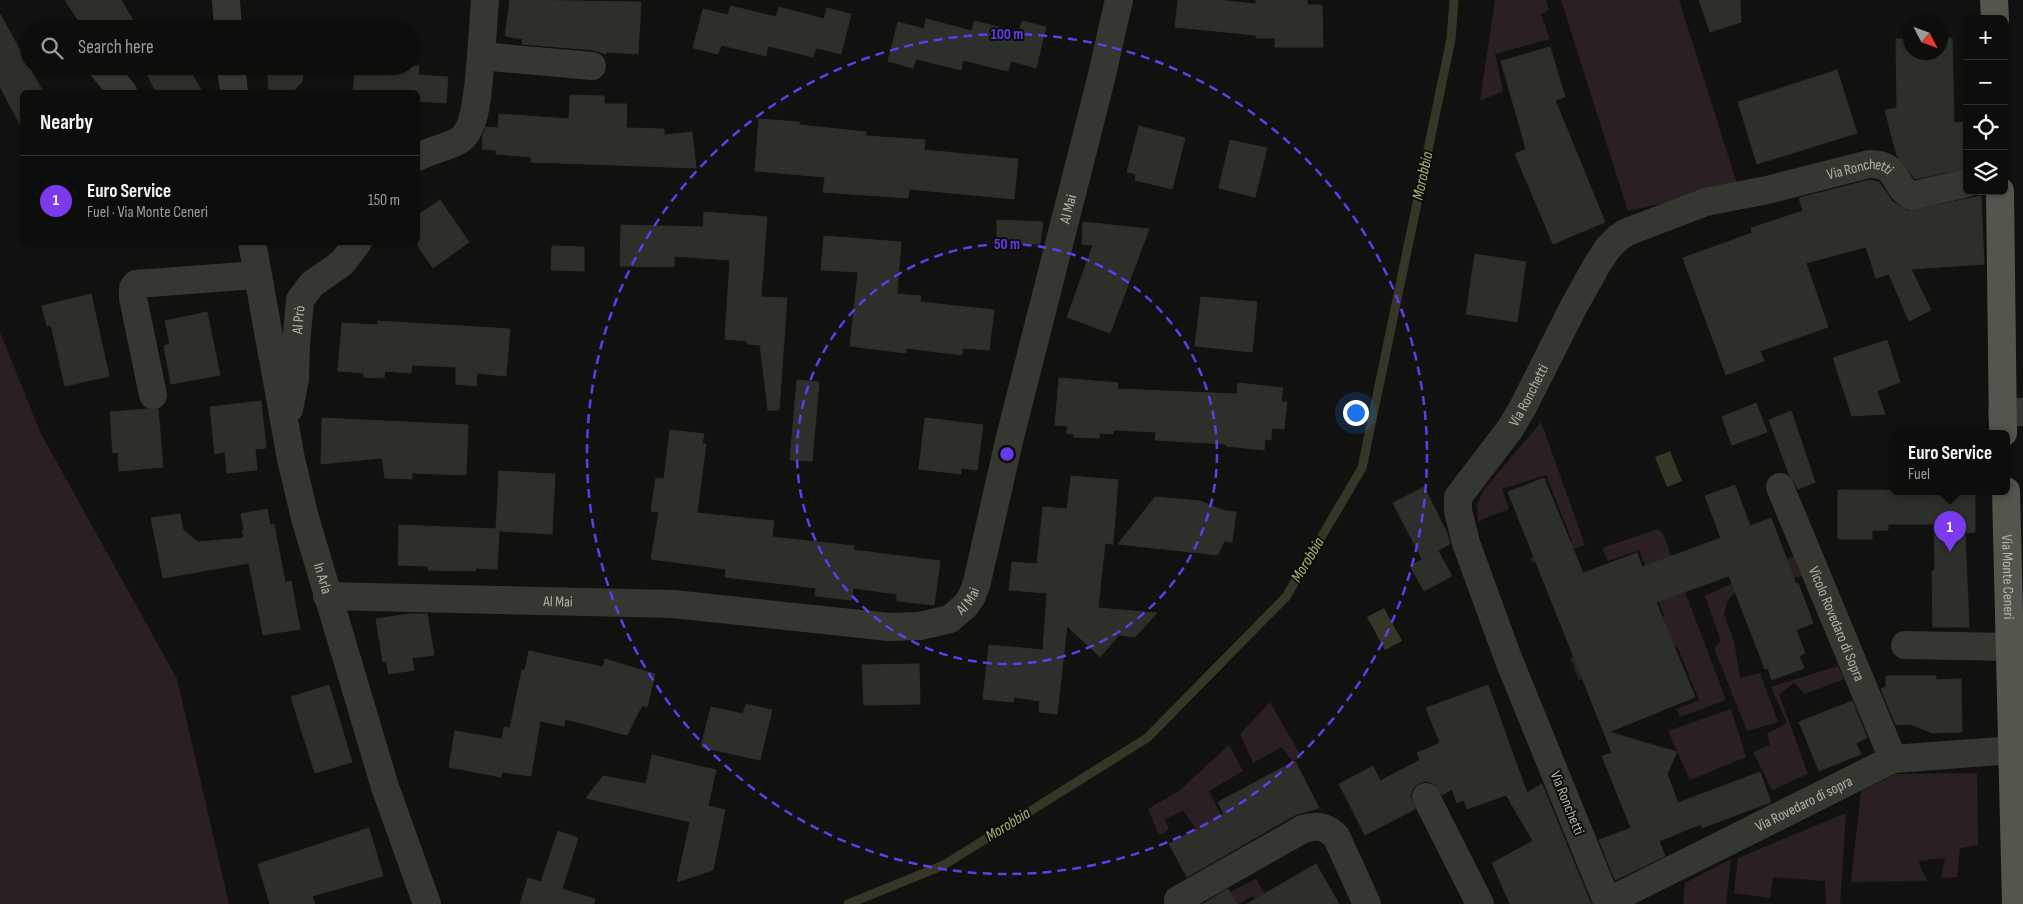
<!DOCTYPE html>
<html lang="en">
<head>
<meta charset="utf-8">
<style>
  :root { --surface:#0d0e0c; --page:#161715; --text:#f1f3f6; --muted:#9a9c9d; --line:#2d2e2d; --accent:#7c3aed }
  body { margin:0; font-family:"Sofia Sans Condensed",sans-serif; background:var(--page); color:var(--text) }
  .controls { position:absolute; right:15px; top:15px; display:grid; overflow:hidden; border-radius:8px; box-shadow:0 1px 4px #0004 }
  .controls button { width:45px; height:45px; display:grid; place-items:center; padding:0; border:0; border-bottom:1px solid var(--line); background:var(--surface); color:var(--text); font:25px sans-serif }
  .compass { position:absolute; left:1903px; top:15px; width:45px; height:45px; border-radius:50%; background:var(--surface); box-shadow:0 1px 4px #0004; rotate:131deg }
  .you { position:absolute; left:1355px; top:412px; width:18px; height:18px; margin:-12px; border:4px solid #fff; border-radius:50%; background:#1a73e8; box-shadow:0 0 0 8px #1a73e833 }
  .badge { display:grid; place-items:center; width:32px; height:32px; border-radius:50%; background:var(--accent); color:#fff; font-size:16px; font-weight:700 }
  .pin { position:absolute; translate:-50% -41px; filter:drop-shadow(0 1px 2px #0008) }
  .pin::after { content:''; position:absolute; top:26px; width:18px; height:15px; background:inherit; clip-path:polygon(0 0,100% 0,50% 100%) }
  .popup { position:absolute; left:1890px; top:430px; width:120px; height:65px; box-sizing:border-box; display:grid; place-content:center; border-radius:8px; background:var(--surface); filter:drop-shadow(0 1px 4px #0005); font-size:16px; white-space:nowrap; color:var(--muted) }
  .popup b { font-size:19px; color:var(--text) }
  .popup::after { content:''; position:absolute; left:50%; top:100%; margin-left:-10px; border:10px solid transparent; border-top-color:var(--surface) }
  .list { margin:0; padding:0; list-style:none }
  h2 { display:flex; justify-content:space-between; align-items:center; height:65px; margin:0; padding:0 20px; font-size:21px }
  h2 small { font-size:16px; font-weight:400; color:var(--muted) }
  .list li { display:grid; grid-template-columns:32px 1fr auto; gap:15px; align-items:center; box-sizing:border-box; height:90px; padding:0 20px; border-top:1px solid var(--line) }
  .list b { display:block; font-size:19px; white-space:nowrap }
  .list p { margin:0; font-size:16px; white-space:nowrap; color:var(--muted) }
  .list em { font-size:16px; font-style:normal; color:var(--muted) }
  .icon { flex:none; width:28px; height:28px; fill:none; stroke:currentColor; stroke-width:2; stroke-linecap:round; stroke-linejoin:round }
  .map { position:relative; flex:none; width:2023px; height:904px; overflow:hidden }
  .search { position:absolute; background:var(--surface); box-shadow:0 1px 4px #0004; left:20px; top:20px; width:400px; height:55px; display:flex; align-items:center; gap:12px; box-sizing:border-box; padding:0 18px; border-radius:28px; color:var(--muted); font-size:19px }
  .panel { position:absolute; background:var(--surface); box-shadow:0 1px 4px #0004; left:20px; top:90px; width:400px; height:155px; border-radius:8px }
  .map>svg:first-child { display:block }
</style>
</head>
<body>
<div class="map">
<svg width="2023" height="904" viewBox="0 0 2023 904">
  <rect width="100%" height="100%" fill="#111210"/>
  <g fill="#2a2023">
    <path d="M1495,0h51l3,10 -8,4 9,25 -55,15 8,37 -23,10z"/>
    <path d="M1561,0h118l59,187 -110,24z"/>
    <path d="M0,332l41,102 136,245 52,225h-229z"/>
    <path d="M1541,422l44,123 -53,18 -2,-4 42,-18 -26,-66 -44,14 7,20 -31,12 -1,-16 6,-14z"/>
    <path d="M1658,529l5,5 63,166 -46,17 -4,-8 23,-9 -22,-54 -98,34 -9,-22 91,-37 3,-6 -25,-65 -31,11 -6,-13z"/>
    <path d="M1802,552l7,21 -22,8 -7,-6 -46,18 -7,9 -3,12 10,27 6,37 20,-5 18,49 -31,9 -33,-83 7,-7 -16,-45z"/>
    <path d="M1838,666l6,13 -39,15 -11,-11 -15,11 29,80 -36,16 -19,-38 17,-7 -3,-11 20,-11 -16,-36z"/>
    <path d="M1270,702l32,56 -10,3 -10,-14 -29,16 -13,-29z"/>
    <path d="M1731,709l15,48 -56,23 -22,-49z"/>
    <path d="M1229,745l14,26 -34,20 15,30 -21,18 -20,-29 -19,10 5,7 -3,5 -7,3 -11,-26 31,-18z"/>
    <path d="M1977,773l1,72 -18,3 -3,29 -16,1 4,-20 -27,3 9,20 -76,1 10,-91 35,-17z"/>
    <path d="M1846,813l-6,91h-14l-1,-23 -52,-4 -3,21 -36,-5 4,-35z"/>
    <path d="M1731,859l-5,45h-43l2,-21z"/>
    <path d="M1256,879l14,25h-13l-4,-8 -15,8h-27l1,-3z"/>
  </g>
  <g fill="#363626">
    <path d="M1670,451l12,30 -15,6 -12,-30z"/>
    <path d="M1384,608l18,33 -17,9 -18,-33z"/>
  </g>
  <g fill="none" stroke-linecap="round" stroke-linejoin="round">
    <path stroke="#363626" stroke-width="9" d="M848,904l96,-39 203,-127 139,-141 76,-129 89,-429 3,-39"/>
  </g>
  <g fill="#2c2f2a" stroke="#2c2e2a">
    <path d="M65,0h56l12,20 -13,9h-36z"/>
    <path d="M510,0l131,2 -3,52 -32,-2v2l-13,-4 -71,-6 1,-5 -18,-3z"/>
    <path d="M1178,0h40l38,4v-4h51v5h15l1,42h-48v-9h-18l-1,-3 -81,-8z"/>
    <path d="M1699,0h41l1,22 -31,10z"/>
    <path d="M731,6l45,11 3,-10 45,12 3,-11 24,6 -10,40 -25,-6 -3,9 -45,-11 -2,10 -45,-11 -3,9 -25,-6 10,-39 25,6z"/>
    <path d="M0,14l43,78h-21v36l-22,-41z"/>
    <path d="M926,19l46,12 2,-10 45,11 3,-11 24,6 -10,41 -25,-7 -3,10 -45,-11 -2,10 -45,-11 -3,9 -25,-7 10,-39 26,7z"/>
    <path d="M1940,38h12l2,85 13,-1v46l-52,11 -18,-23 -12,-46 12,-2 -1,-69h14v13h30z"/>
    <path d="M1550,47l15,50 -10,3 50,122 -52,22 -38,-90 11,-5 -25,-88z"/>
    <path d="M143,66h45l14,26h-46z"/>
    <path d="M267,66h37l-2,16 -10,10h-23z"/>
    <path d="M356,66h63l-1,9 30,2 -2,26 -28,-2v-14l-1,5h-64z"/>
    <path d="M1837,70l20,63 -100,31 -19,-62z"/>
    <path d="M570,95l34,1v8h23l-1,24 38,1v6l28,-3 4,36 -165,-6v-5l-35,-3v-4l-14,-1 1,-14 3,-8 12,1 1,-14 70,5z"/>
    <path d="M759,119l40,3v3l67,7v4l59,4 -1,10 94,9 -4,40 -105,-10 -1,9 -85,-6 2,-15 -70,-6z"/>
    <path d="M1139,126l46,12 -13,51 -37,-9 1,-6 -9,-2z"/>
    <path d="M1230,140l37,8 -12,49 -36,-9z"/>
    <path d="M1870,180l9,2 14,20 15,9 73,-15 3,68 -73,5 20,41 -22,11 -20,-47 -13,4 -10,-31 -60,16 22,64 -68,24 4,10 -38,14 -43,-117 69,-25 -1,-5 52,-17 -4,-13z"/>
    <path d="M440,200l29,42 -36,26 -15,-22v-31z"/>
    <path d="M704,212l63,5 -6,80 26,1 -8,112h-11l-8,-65 -13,-1v-3l-22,-2 5,-79 -56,-4v11l-54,-1 1,-41 82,2z"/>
    <path d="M997,220l46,2 -3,22 -43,-1z"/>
    <path d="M1083,222l66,7 -39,104 -43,-16 26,-72 -11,-1z"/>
    <path d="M824,236l77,6 -4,52 24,2 -1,6 74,8 -5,40 -26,-2 -1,7 -56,-7v5l-56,-7 8,-74 -37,-2z"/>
    <path d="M552,246l32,1v24l-33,-1z"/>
    <path d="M1475,254l51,8 -9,60 -51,-8z"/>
    <path d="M91,294l18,82 -44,10 -14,-61 -4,1 -5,-20z"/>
    <path d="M1201,297l56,5 -5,50 -57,-6z"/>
    <path d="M207,312l13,63 -49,9 -7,-38 6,-2 -5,-23z"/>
    <path d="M378,321l132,8 -4,47 -29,-3 -1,13 -20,-2v-17l-44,-2 -1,8 -26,-2 -1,7 -20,-1v-4l-26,-2 4,-48 36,2z"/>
    <path d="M1887,340l13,42 -23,9 8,23 -33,2 -19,-58z"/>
    <path d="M1059,378l59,5 -1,6 120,5 1,-11 45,5 -2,14h6l-3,27 -12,-1 -1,12 -6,-1 -1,11 -38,-4v-2l-71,-4 1,-8 -43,-2v4l-13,-1 -1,5 -25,-1v-3l-8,-1 2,-7 -13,-1z"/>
    <path d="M797,380l22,2 -7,79 -22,-1z"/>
    <path d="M261,401l5,47 -11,1 2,21 -30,3 -2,-21 -10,2 -5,-47z"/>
    <path d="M1756,403l11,29 -35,13 -10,-28z"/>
    <path d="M147,409h11l5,58 -44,4 -1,-19 -5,1 -3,-41z"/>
    <path d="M1791,411l24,71 -17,7 -9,-15 -20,-54z"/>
    <path d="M322,418l146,7 -2,50 -54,-2v6l-27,-1 -3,-20 -61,6z"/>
    <path d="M925,418l58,7 -6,45 -16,-2v6l-42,-5z"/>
    <path d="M670,430l34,4 -2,10h4l-9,69 77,8 -2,16 82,9 -1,4 87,11 -6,44 -37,-4v-7l-44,-6 -1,12 -37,-4 1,-8 -91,-11 1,-8 -75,-10 8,-47 -8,-1 5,-33 8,1z"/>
    <path d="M499,471l56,3 -3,60 -53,-3 -2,38 -21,-1v3l-48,-1v-4l-30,-1 1,-40 97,4z"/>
    <path d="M1071,476l47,4 -5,64 -8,-1 -7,65 59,5 -22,24 -16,-2 -19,22 -33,-31 -10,88 -18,-2 1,-11 -26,-4 -1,5 -30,-3 6,-54 54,5 4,-57 -38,-3 3,-28 25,2 6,-57 24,2z"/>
    <path d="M1544,478l39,95 54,-20 5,14 79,-29 -16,-42 30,-11 15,41 21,-8 25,66 2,-1 15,40 -17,7 9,23 -6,3 5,12 -32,12 -4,-12 -3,1 -36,-93 -73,26 39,95 -86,35 68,20 -10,22 11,29 82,-31 11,30 -69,26 -1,-4 -42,17 6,15 -50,24 -16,-40 32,-12 -29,-72 10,-3 -104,-261z"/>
    <path d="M1424,487l23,46 3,11 -28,15 -29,-56z"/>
    <path d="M1838,490l137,1v41l-10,1 4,94h-36l-1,-56h3l-1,-47h-46v6h-16v9h-34z"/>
    <path d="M1155,497l45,4 25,10 11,1 -4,30 -8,-1 -6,14 -100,-11z"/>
    <path d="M267,509l3,16 4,-1 11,58 6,-1 9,48 -37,6 -14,-72 -86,15 -12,-60 29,-4 3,16 15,12 46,-4 -2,-8h2l-3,-16z"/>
    <path d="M1438,551l14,25 -28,15 -14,-25z"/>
    <path d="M409,614h18l7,41 -22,3 2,12 -25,4 -3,-13 -3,1 -7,-43z"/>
    <path d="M529,651l74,16 2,-8 50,15 -8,33 -5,-2 -15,30 -62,-16 -1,7 -24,-5 -9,55 -29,-4 -1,5 -52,-10 6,-36 47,8 2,-12 6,1 12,-58h3z"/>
    <path d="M919,664l1,40 -56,1 -2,-40z"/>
    <path d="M1886,676h50v4l25,-1 1,53 -30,1 -22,-9 -14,1 -15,-36 5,-2z"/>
    <path d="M329,685l23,77 -37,11 -24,-76z"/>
    <path d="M1488,685l39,108 15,-9 49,120h-81l-18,-41 41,-22 -27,-46 -39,14 -3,-9 -7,3 -5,-14 -10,6 -8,-11 -7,-3 -8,2 -6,5 -3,8 5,13 -50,26 -26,-51 34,-18 7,15 40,-21 -3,-7 23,-10 -14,-35z"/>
    <path d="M1852,701l15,37 -11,5 5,11 -42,17 -20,-49z"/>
    <path d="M746,704l26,6 -12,50 -59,-13 10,-40 32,7z"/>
    <path d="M652,755l64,15 -8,36 17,4 -12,60 -36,12 13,-60 -104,-24 17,-22 43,8z"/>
    <path d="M1295,761l24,47 -24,7 -108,62 -18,-33 55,-30 -6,-12z"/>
    <path d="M369,828l14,48 -71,20 3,8h-45l-12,-40z"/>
    <path d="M558,831l20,7 -16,51 33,10 -1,5h-74l8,-26 13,4z"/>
    <path d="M1316,864l23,40h-92z"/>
    <path d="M1228,889l9,15h-34z"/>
  </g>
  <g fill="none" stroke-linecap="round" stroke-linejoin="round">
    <g stroke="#353731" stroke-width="28">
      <path d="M226,0l2,29"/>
      <path d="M485,0l-4,56 111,10"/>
      <path d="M101,66l22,26"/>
      <path d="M231,66l3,26"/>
      <path d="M418,157c12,-7 28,-9 40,-16 21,-11 20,-62 23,-85"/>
      <path id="s1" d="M252,242l39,217 14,59 80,269 42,117"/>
      <path d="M153,395l-20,-97v-10l3,-4 121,-9"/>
      <path id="s2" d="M289,409l6,-30 1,-34 4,-45 12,-16 30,-21 16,-21"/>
      <path d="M2002,413l21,-1"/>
      <path id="s3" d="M1780,487l113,272"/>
      <path id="s4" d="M327,596l346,8 216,23 31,-1 30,-7 16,-14 6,-9 5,-14 32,-141 91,-358 19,-83"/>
      <path d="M1905,645l105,2"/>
      <path d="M1426,797l54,107"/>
      <path d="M1178,900l125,-71c14,-4 22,-3 33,7l31,68"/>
      <path id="s5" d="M1607,902l286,-143 120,-9"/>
      <path id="s6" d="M1608,904l-100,-246 -42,-115 -8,-32v-14l52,-68 13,-22 51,-101 24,-43 10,-15 10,-10 9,-6 79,-30 61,-12 102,-26c30,-1 23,21 42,32l56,-13"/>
    </g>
    <g stroke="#53564d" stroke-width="28">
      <path d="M1994,0l1,19"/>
      <path d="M2000,191l3,242"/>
      <path id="s7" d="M2006,491l10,413"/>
    </g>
  </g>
  <g fill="none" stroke="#653aec" stroke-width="2.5" stroke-dasharray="9 6">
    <circle cx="1007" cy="454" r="210"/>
    <circle cx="1007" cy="454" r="420"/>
  </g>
  <g text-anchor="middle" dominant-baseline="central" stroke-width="4" stroke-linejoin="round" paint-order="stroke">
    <g font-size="15" fill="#afb4a0" stroke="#0c0d0b">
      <text stroke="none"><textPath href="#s6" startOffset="994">Via Ronchetti</textPath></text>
      <text stroke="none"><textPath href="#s4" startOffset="1056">Al Mai</textPath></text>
      <text stroke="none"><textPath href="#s2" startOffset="90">Al Prò</textPath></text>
      <text stroke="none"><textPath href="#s6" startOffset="559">Via Ronchetti</textPath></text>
      <text stroke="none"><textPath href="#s7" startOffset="86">Via Monte Ceneri</textPath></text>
      <text stroke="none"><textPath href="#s1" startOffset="344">In Arla</textPath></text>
      <text stroke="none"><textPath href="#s4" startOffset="651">Al Mai</textPath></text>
      <text stroke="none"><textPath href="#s4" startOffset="231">Al Mai</textPath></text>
      <text stroke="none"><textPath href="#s3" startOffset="148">Vicolo Rovedaro di Sopra</textPath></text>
      <text transform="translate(1567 803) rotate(68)">Via Ronchetti</text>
      <text stroke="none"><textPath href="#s5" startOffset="220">Via Rovedaro di sopra</textPath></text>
    </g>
    <g font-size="16" font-style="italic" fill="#b0b274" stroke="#0c0d0b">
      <text transform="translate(1423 176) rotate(-78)">Morobbia</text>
      <text transform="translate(1308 560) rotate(-59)">Morobbia</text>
      <text transform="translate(1008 825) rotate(-32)">Morobbia</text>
    </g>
  </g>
  <circle cx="1007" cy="454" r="8" fill="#653aec" stroke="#0c0d0b" stroke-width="2.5"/>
  <g font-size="15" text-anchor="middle" font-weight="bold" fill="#653aec" stroke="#0c0d0b" stroke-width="4" stroke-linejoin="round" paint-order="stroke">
    <text x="1007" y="39">100 m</text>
    <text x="1007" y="249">50 m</text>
  </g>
</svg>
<div class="controls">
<button>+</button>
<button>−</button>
<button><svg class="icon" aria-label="locate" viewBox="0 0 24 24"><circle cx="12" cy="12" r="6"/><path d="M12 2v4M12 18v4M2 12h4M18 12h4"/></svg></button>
<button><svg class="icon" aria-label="layers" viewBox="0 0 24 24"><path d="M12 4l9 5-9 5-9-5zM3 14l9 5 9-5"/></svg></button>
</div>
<svg class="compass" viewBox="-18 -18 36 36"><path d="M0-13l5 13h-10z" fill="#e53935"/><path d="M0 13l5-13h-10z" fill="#9a9c9d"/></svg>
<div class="you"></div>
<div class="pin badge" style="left:1950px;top:552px">1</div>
<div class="popup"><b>Euro Service</b>Fuel</div>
<div class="search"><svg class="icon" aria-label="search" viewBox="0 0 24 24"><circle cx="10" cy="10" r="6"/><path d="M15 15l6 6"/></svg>Search here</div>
<section class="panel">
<h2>Nearby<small></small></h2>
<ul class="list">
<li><span class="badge">1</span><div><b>Euro Service</b><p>Fuel · Via Monte Ceneri</p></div><em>150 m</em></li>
</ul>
</section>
</div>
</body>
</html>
